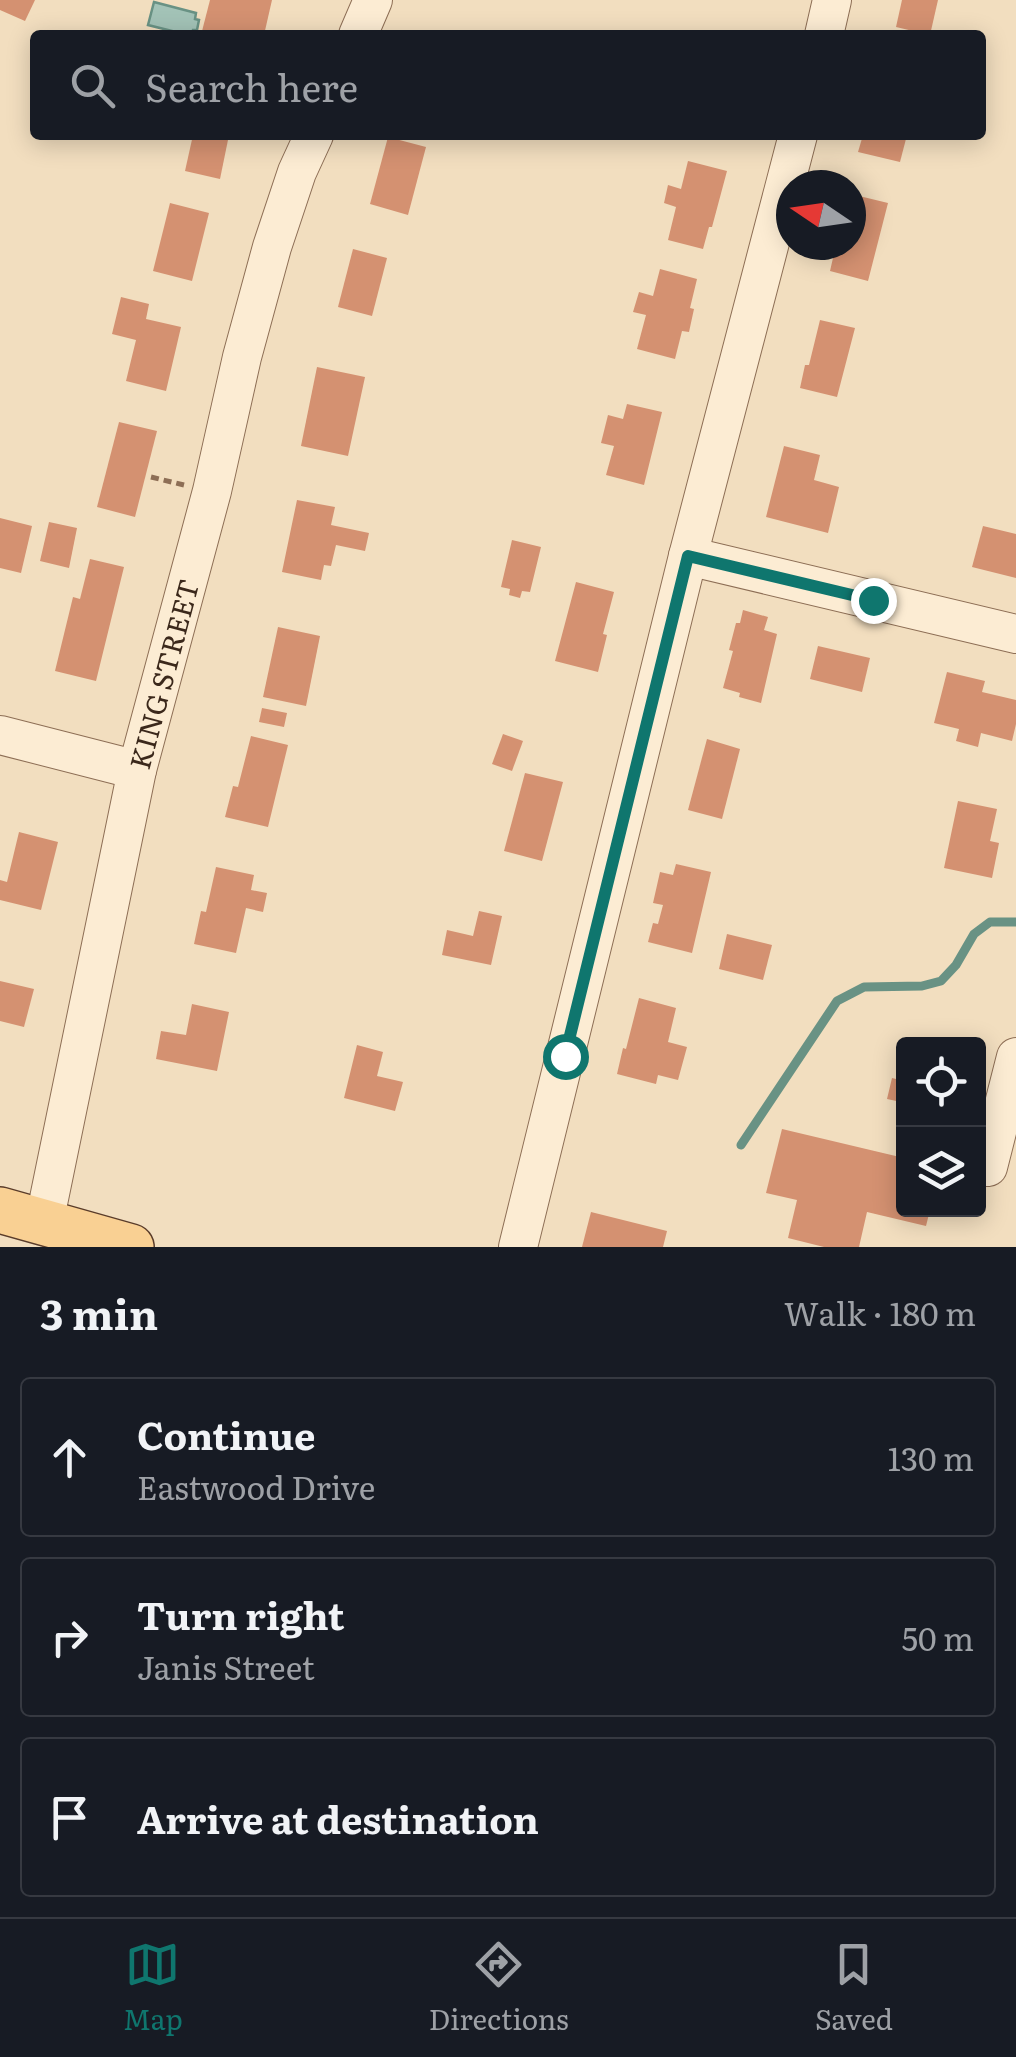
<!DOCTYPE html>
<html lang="en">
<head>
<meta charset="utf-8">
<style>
  :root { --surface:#171b24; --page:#20242c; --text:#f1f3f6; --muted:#9ea1a6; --line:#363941; --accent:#0f766e }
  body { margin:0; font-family:Literata,serif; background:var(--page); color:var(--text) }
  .controls { position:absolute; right:30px; bottom:30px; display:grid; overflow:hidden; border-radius:10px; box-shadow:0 5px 25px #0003 }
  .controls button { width:90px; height:90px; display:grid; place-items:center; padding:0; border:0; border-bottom:2px solid var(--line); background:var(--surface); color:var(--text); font:50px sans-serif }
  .compass { position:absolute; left:776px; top:170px; width:90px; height:90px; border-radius:50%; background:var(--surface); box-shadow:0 5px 25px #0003; rotate:283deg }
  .stop { position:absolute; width:30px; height:30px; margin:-22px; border:8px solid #0f766e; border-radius:50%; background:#fff }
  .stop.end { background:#0f766e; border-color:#fff; box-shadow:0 2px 10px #0008 }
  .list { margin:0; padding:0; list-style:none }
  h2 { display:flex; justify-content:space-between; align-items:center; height:130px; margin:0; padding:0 40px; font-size:42px }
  h2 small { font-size:32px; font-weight:400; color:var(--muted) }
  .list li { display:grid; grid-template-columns:65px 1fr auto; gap:30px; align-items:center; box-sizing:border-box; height:160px; margin:0 20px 20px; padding:0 20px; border:2px solid var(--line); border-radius:10px }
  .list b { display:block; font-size:38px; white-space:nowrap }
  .list p { margin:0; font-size:32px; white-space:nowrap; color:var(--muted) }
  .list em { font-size:32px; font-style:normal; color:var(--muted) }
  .icon { flex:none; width:55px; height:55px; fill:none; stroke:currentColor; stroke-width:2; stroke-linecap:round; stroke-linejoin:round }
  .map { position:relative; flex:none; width:1016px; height:1247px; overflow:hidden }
  .search { position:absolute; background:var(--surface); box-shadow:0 5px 25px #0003; left:30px; right:30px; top:30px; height:110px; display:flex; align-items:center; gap:25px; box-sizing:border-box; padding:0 35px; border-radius:10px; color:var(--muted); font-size:38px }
  .sheet { height:670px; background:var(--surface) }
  nav { display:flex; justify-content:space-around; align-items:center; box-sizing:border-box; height:140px; border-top:2px solid var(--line); background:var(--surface); font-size:28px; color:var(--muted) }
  nav a { display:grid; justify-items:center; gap:5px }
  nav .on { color:var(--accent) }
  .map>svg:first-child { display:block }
</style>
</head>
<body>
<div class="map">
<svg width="1016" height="1247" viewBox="0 0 1016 1247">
  <rect width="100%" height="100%" fill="#f2debf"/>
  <path fill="#a3c3b7" stroke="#699284" stroke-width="2.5" d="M154,2l42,11 -1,6 4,1 -2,10h-4l-1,5h-4l-40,-10z"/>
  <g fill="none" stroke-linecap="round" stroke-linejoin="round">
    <path stroke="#699284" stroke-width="9" d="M741,1145l96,-144 27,-14 58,-1 19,-5 15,-16 18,-31 16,-12h26"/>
  </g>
  <g fill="#d49171">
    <path d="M0,0h35l-10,21 -25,-11z"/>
    <path d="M210,0h62l-8,35h-63z"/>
    <path d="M902,0h36l-8,35 -34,-8z"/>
    <path d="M193,135h36l-9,44 -35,-8z"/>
    <path d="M863,135h44l-7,27 -42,-10z"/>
    <path d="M388,137l38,10 -18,68 -38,-11z"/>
    <path d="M688,161l39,10 -15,56h-3l-6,22 -35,-9 8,-33 -12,-4 4,-18 13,4z"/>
    <path d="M851,194l37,9 -20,78 -38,-10 6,-26h15z"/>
    <path d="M170,203l39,10 -17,68 -39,-10z"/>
    <path d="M353,249l34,9 -15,58 -34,-9z"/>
    <path d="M660,269l37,10 -7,29 4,1 -5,23 -7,-1 -7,28 -38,-10 9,-34 -13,-3 6,-20 14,4z"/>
    <path d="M121,297l28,7 -3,15 35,8 -15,64 -40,-10 10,-41 -24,-6z"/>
    <path d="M820,320l35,8 -18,69 -37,-9 5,-23h4z"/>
    <path d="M317,367l48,10 -17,79 -47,-10z"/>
    <path d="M627,404l35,8 -18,73 -38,-10 8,-29 -13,-3 7,-28 15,4z"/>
    <path d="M119,422l38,9 -22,86 -38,-10z"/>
    <path d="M784,446l36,9 -6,25 25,7 -11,46 -62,-16z"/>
    <path d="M297,500l38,7 -4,18 38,8 -4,18 -29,-6 -5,21 -7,-1 -3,15 -39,-8z"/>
    <path d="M0,518l32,8 -11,47 -21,-5z"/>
    <path d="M49,522l28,6 -8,40 -29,-7z"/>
    <path d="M983,526l33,8v44l-44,-11z"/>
    <path d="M512,540l29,7 -11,45 -8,-1 -2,7 -11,-3 1,-6 -9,-2z"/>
    <path d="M90,559l34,8 -28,114 -41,-10 18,-74 7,2z"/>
    <path d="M576,582l38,10 -11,42 4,1 -9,37 -43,-11z"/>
    <path d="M743,610l25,7 -4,13 13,4 -16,69 -22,-6 1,-4 -17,-5 10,-37 -4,-1 7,-27h4z"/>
    <path d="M278,627l42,9 -14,70 -43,-9z"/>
    <path d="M818,646l52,12 -8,34 -52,-13z"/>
    <path d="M947,672l38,9 -3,11 34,8v24l-4,17 -31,-8 -3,14 -22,-6 3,-12 -25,-6z"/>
    <path d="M262,708l25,5 -3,14 -25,-5z"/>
    <path d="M503,734l20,7 -11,30 -20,-7z"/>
    <path d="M251,736l37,9 -20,82 -43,-10 8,-31 5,1z"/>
    <path d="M707,739l33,10 -18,70 -34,-9z"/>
    <path d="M525,773l38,9 -21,79 -38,-10z"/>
    <path d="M958,801l39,8 -7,32 9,2 -7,35 -48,-10z"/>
    <path d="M19,832l39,10 -17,68 -41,-10v-20l7,2z"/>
    <path d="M676,864l35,8 -19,81 -44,-11 5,-19 5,1 5,-19 -10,-2 7,-31 13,3z"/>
    <path d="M216,867l38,8 -3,15 16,3 -4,19 -17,-4 -10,45 -42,-9 7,-33 5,1z"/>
    <path d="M479,911l23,5 -11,49 -49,-10 5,-25 26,6z"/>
    <path d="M727,934l45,11 -9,35 -44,-11z"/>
    <path d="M0,981l34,8 -10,38 -24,-6z"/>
    <path d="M639,998l37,10 -8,34 19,5 -9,33 -20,-5 -2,9 -39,-10 6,-26 3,1z"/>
    <path d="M192,1004l37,8 -12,59 -61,-12 5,-28 25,4z"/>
    <path d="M357,1045l26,7 -6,24 26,6 -8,29 -51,-13z"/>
    <path d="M892,1078l12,3v42l-8,-2 5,-19 -14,-3z"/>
    <path d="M782,1129l122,29v52h26l-4,16 -59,-14 -8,35h-35l-36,-9 9,-38 -31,-7z"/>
    <path d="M591,1212l76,19 -4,16h-81z"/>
  </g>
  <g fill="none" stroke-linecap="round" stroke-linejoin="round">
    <g stroke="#8d6e55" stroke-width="40">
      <g id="minor">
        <path d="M358,35l15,-35"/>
        <path d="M824,35l8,-35"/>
        <path d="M688,556l328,78"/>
        <path d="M0,735l137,35"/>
        <path d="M988,1167l28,-110"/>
        <path id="s1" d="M44,1223l93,-453 75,-279 30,-134 30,-110 25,-75 17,-37"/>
        <path d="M518,1247l170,-691 110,-421"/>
      </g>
    </g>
    <g stroke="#5a3c2a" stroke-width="48">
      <path id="major" d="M0,1210l131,37"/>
    </g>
    <path stroke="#8d6e55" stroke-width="5" stroke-dasharray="8 5" stroke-linecap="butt" d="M151,477l33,8"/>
    <use href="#minor" stroke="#fcecd3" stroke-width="38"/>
    <use href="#major" stroke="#f9d093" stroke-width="45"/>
  </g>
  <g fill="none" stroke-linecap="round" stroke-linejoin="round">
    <path stroke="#0f766e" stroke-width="12" d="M565,1056l123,-500 185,44"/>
  </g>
  <g text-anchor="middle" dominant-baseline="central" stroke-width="10" stroke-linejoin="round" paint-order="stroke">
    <g font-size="28" fill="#3b281b" stroke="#f9e9cf">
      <text stroke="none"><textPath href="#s1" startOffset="562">KING STREET</textPath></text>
    </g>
  </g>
</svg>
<div class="controls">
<button><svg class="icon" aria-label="locate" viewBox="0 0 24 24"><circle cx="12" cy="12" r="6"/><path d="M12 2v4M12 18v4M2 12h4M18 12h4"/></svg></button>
<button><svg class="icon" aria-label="layers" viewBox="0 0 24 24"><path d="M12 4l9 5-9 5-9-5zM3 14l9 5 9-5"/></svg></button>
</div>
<svg class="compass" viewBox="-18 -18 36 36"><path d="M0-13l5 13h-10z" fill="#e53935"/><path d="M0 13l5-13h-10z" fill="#9ea1a6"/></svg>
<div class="stop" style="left:565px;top:1056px"></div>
<div class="stop end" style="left:873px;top:600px"></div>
<div class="search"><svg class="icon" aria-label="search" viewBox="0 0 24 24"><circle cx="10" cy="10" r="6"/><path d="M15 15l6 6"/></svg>Search here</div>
</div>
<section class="sheet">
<h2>3 min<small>Walk · 180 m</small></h2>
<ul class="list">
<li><svg class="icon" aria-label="ahead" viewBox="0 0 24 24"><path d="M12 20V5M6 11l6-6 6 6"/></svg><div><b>Continue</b><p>Eastwood Drive</p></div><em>130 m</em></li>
<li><svg class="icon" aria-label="right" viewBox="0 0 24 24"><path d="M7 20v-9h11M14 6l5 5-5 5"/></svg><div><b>Turn right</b><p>Janis Street</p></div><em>50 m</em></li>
<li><svg class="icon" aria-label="arrive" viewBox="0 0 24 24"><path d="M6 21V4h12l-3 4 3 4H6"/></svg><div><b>Arrive at destination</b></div></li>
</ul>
</section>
<nav>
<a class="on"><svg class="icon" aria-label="map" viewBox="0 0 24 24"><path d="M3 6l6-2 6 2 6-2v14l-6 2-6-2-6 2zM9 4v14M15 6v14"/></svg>Map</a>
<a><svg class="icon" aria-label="directions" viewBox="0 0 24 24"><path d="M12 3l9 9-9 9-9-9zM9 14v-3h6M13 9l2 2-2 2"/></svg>Directions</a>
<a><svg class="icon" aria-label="saved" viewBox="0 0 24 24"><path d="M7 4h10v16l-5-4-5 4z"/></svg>Saved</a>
</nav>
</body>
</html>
